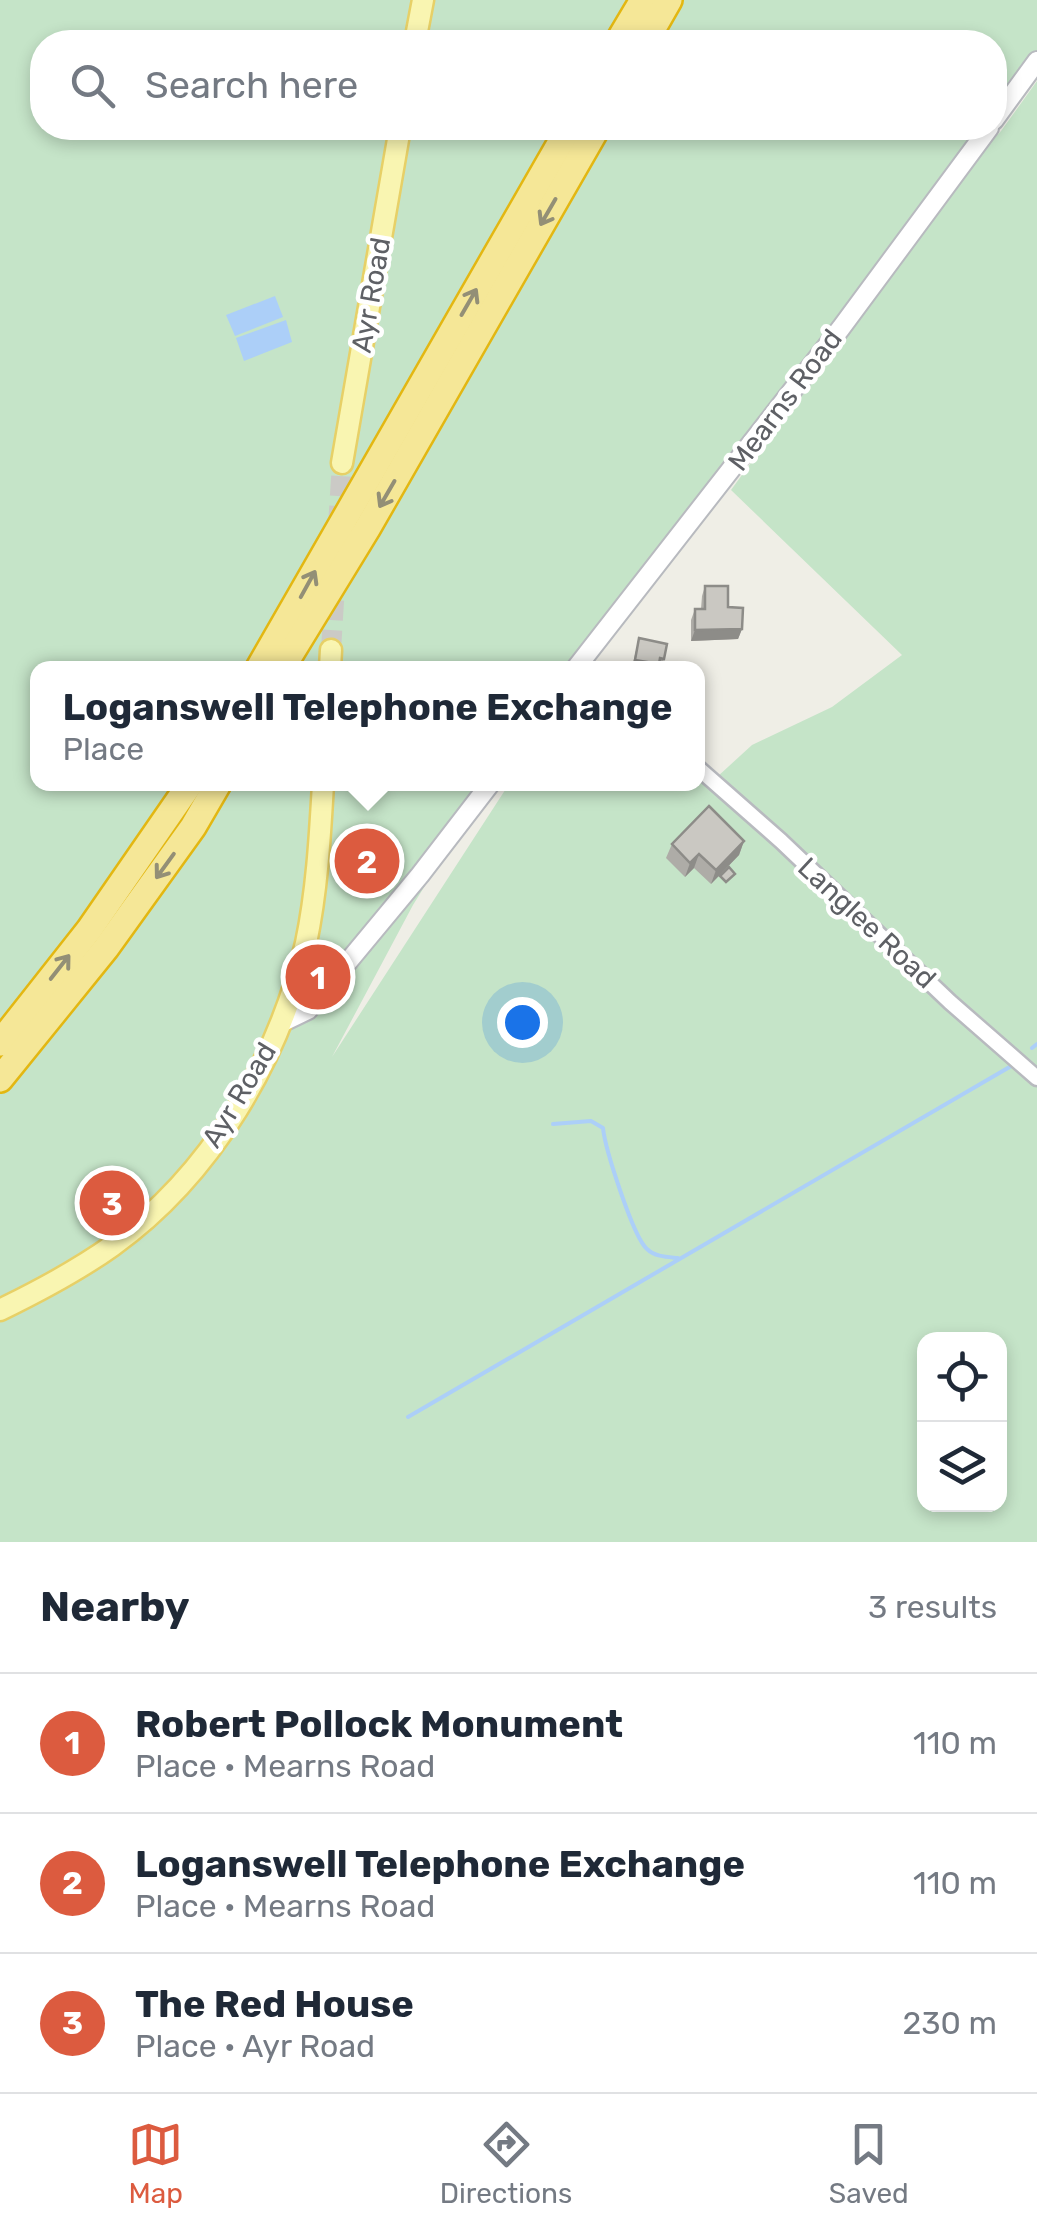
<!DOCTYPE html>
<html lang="en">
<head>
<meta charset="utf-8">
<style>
  :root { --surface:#fff; --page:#f6f6f7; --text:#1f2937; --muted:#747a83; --line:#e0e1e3; --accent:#dc5b3f }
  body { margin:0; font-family:Rubik,sans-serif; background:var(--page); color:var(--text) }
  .controls { position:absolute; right:30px; bottom:30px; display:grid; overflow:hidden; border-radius:20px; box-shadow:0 5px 15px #0003 }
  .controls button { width:90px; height:90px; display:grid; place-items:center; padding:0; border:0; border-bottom:2px solid var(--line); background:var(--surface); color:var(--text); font:50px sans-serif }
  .you { position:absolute; left:522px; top:1022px; width:35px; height:35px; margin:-25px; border:8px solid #fff; border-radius:50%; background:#1a73e8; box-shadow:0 0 0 15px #1a73e833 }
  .badge { display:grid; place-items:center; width:65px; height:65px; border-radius:50%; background:var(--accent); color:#fff; font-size:32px; font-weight:700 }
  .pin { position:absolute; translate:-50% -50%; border:5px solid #fff; box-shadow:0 2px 10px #0006 }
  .popup { position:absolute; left:30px; top:661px; width:675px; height:130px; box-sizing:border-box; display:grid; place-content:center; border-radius:20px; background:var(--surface); filter:drop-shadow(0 2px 8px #0005); font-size:32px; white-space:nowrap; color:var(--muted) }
  .popup b { font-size:38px; color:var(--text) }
  .popup::after { content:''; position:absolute; left:50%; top:100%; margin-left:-20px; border:20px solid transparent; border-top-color:var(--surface) }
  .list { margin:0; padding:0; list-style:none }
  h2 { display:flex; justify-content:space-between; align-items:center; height:130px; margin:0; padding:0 40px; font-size:42px }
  h2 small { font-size:32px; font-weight:400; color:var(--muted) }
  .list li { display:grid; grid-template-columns:65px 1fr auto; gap:30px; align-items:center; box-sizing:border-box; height:140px; padding:0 40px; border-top:2px solid var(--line) }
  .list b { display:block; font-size:38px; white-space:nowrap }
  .list p { margin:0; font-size:32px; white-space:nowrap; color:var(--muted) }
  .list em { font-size:32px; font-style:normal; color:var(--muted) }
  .icon { flex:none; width:55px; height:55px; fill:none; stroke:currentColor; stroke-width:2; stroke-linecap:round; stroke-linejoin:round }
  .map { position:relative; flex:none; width:1037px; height:1542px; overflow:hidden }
  .search { position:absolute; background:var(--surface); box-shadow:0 5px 15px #0003; left:30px; right:30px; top:30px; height:110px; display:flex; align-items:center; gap:25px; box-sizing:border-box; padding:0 35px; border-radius:40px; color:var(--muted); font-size:38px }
  .sheet { height:550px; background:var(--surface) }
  nav { display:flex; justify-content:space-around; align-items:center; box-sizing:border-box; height:140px; border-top:2px solid var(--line); background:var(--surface); font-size:28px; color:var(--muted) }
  nav a { display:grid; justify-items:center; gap:5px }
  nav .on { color:var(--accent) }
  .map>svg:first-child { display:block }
</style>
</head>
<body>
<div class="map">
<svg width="1037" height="1542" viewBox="0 0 1037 1542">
  <rect width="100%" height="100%" fill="#efeee6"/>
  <path fill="#c5e4c8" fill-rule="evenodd" d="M0,0h1037v50l-42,60 -1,-68h-952v86h939l-282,371 -135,169h-527v116h451l-75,121 -81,152 177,-273h188v-24l20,17 35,-32 80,-38 70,-52 -171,-165 222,-305 48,-54 36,-50v1461h-1037zM924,1340h76v164h-76z"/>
  <g fill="#accff8">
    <path d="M275,296l8,21 -48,19 -9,-21z"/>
    <path d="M286,320l6,22 -48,19 -8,-23z"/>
  </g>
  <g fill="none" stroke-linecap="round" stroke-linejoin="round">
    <g stroke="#accff8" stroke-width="4">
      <path d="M1032,1048l5,-4"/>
      <path d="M553,1124l38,-3 12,7c2,20 30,109 44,121 8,8 21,8 31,9"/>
      <path d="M408,1417l605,-352"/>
    </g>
    <g stroke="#cbcac6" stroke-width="20" stroke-dasharray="20 10" stroke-linecap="butt">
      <path d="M338,526l4,-63"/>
      <path d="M331,650l4,-65"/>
    </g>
    <g stroke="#b8babf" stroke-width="19">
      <path id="minor" d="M697,767l84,74 169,161 87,76"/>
    </g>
    <g stroke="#b8babf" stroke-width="22">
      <g id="tertiary">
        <path d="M994,120l43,-59"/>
        <path d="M576,668l265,-340 148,-200"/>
        <path d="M281,1023l27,-13 112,-135 70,-91"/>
      </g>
    </g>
    <g stroke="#e7d067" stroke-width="25">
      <g id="primary">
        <path d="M415,42l8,-42"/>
        <path d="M342,463l58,-335"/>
        <path d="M330,668l1,-18"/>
        <path d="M0,1310c39,-19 77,-39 112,-64 99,-71 167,-187 194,-303 11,-52 14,-107 17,-159"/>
      </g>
    </g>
    <g stroke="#e3b712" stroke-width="30">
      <g id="motorway">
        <path d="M618,42l25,-42"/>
        <path d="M645,42l24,-42"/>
        <path d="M259,668l310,-540"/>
        <path d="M282,668l85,-139 230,-401"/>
        <path d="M0,1043l89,-113 101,-146"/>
        <path d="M0,1079l106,-131 87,-121 25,-43"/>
      </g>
    </g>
    <use href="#minor" stroke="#fff" stroke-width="14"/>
    <use href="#tertiary" stroke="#fff" stroke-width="18"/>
    <use href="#primary" stroke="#f9f5b1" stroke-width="20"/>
    <use href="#motorway" stroke="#f5e797" stroke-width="25"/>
  </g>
  <g fill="#aeaca7">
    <path d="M705,586l23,21 14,22 -4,10 -47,2v-21l4,-11h6l1,-13z"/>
    <path d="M639,638l25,21 -2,7h-4l-1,2 -25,-1z"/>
    <path d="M365,839l7,37 -12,-1 2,-28z"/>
    <path d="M744,841l-5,14 -28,29 -17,-16 -9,9 -19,-19 6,-14z"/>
    <path d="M119,1180l7,24 -6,4 -2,8 -9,2 -14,-21 3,-7z"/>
    <path d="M81,1195l16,17 -16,7 -5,-8z"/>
  </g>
  <g fill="#8d8c88">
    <path d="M742,629l-4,10 -47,2 4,-11z"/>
    <path d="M744,841l-5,14 -28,29 5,-14z"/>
    <path d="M699,854l-5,14 -9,9 5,-14z"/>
    <path d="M363,868l12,1 -3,7 -12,-1z"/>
    <path d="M100,1205l-3,7 -16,7 3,-7z"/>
    <path d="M120,1208l-2,8 -9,2 3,-7z"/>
  </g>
  <g fill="#cac8c2" stroke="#8d8c88" stroke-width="2.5">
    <path d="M705,586h23v21l15,1 -1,21 -47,1v-21h10z"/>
    <path d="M639,638l28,6 -3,15 -4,-1 -1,6 -24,-4z"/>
    <path d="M709,806l35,35 -28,29 -17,-16 -9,9 -18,-19z"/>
    <path d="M365,839l12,1 -2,29 -12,-1z"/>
    <path d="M729,867l6,7 -9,8 -6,-6z"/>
    <path d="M119,1180l10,17 -5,4 -7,-2 3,9 -8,3 -14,-21z"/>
    <path d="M90,1189l10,16 -16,7 -6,-9 6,-4 -3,-4z"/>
  </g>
  <defs><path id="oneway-shaft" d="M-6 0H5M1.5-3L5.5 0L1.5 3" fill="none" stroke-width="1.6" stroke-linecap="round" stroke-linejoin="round" transform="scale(2.5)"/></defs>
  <g stroke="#938f76">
    <use href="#oneway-shaft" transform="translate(548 212) rotate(120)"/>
    <use href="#oneway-shaft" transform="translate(469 302) rotate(-60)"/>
    <use href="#oneway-shaft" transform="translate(387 494) rotate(120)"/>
    <use href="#oneway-shaft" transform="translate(308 584) rotate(-61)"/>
    <use href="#oneway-shaft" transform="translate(165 866) rotate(126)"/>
    <use href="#oneway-shaft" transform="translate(60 967) rotate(-52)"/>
  </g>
  <g text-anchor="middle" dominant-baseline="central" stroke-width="9" stroke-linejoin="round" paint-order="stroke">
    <g font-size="28" fill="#5e6065" stroke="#fff">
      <text transform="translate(371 295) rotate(-80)">Ayr Road</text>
      <text transform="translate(785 400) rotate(-53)">Mearns Road</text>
      <text transform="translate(867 923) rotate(43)">Langlee Road</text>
      <text transform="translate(239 1095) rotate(-59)">Ayr Road</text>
    </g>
  </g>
</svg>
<div class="controls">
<button><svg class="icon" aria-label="locate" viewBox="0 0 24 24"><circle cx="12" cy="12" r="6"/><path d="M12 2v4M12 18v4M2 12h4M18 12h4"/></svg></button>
<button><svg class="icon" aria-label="layers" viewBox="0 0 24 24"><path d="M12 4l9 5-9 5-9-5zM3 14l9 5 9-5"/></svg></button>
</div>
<div class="you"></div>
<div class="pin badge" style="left:318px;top:977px">1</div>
<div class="pin badge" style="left:367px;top:861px">2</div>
<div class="popup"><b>Loganswell Telephone Exchange</b>Place</div>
<div class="pin badge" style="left:112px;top:1203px">3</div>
<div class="search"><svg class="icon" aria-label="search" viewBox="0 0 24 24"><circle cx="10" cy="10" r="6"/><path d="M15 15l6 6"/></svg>Search here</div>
</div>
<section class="sheet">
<h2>Nearby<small>3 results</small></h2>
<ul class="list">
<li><span class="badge">1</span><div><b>Robert Pollock Monument</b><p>Place · Mearns Road</p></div><em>110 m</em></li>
<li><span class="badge">2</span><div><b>Loganswell Telephone Exchange</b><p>Place · Mearns Road</p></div><em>110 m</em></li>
<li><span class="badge">3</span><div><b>The Red House</b><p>Place · Ayr Road</p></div><em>230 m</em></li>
</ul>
</section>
<nav>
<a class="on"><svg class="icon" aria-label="map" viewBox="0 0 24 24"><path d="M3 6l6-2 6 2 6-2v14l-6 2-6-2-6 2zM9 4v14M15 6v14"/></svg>Map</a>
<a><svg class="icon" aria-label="directions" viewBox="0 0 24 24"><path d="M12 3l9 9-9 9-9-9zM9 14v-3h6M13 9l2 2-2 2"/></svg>Directions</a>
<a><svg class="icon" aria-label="saved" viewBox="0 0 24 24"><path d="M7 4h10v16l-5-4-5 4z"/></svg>Saved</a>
</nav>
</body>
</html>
